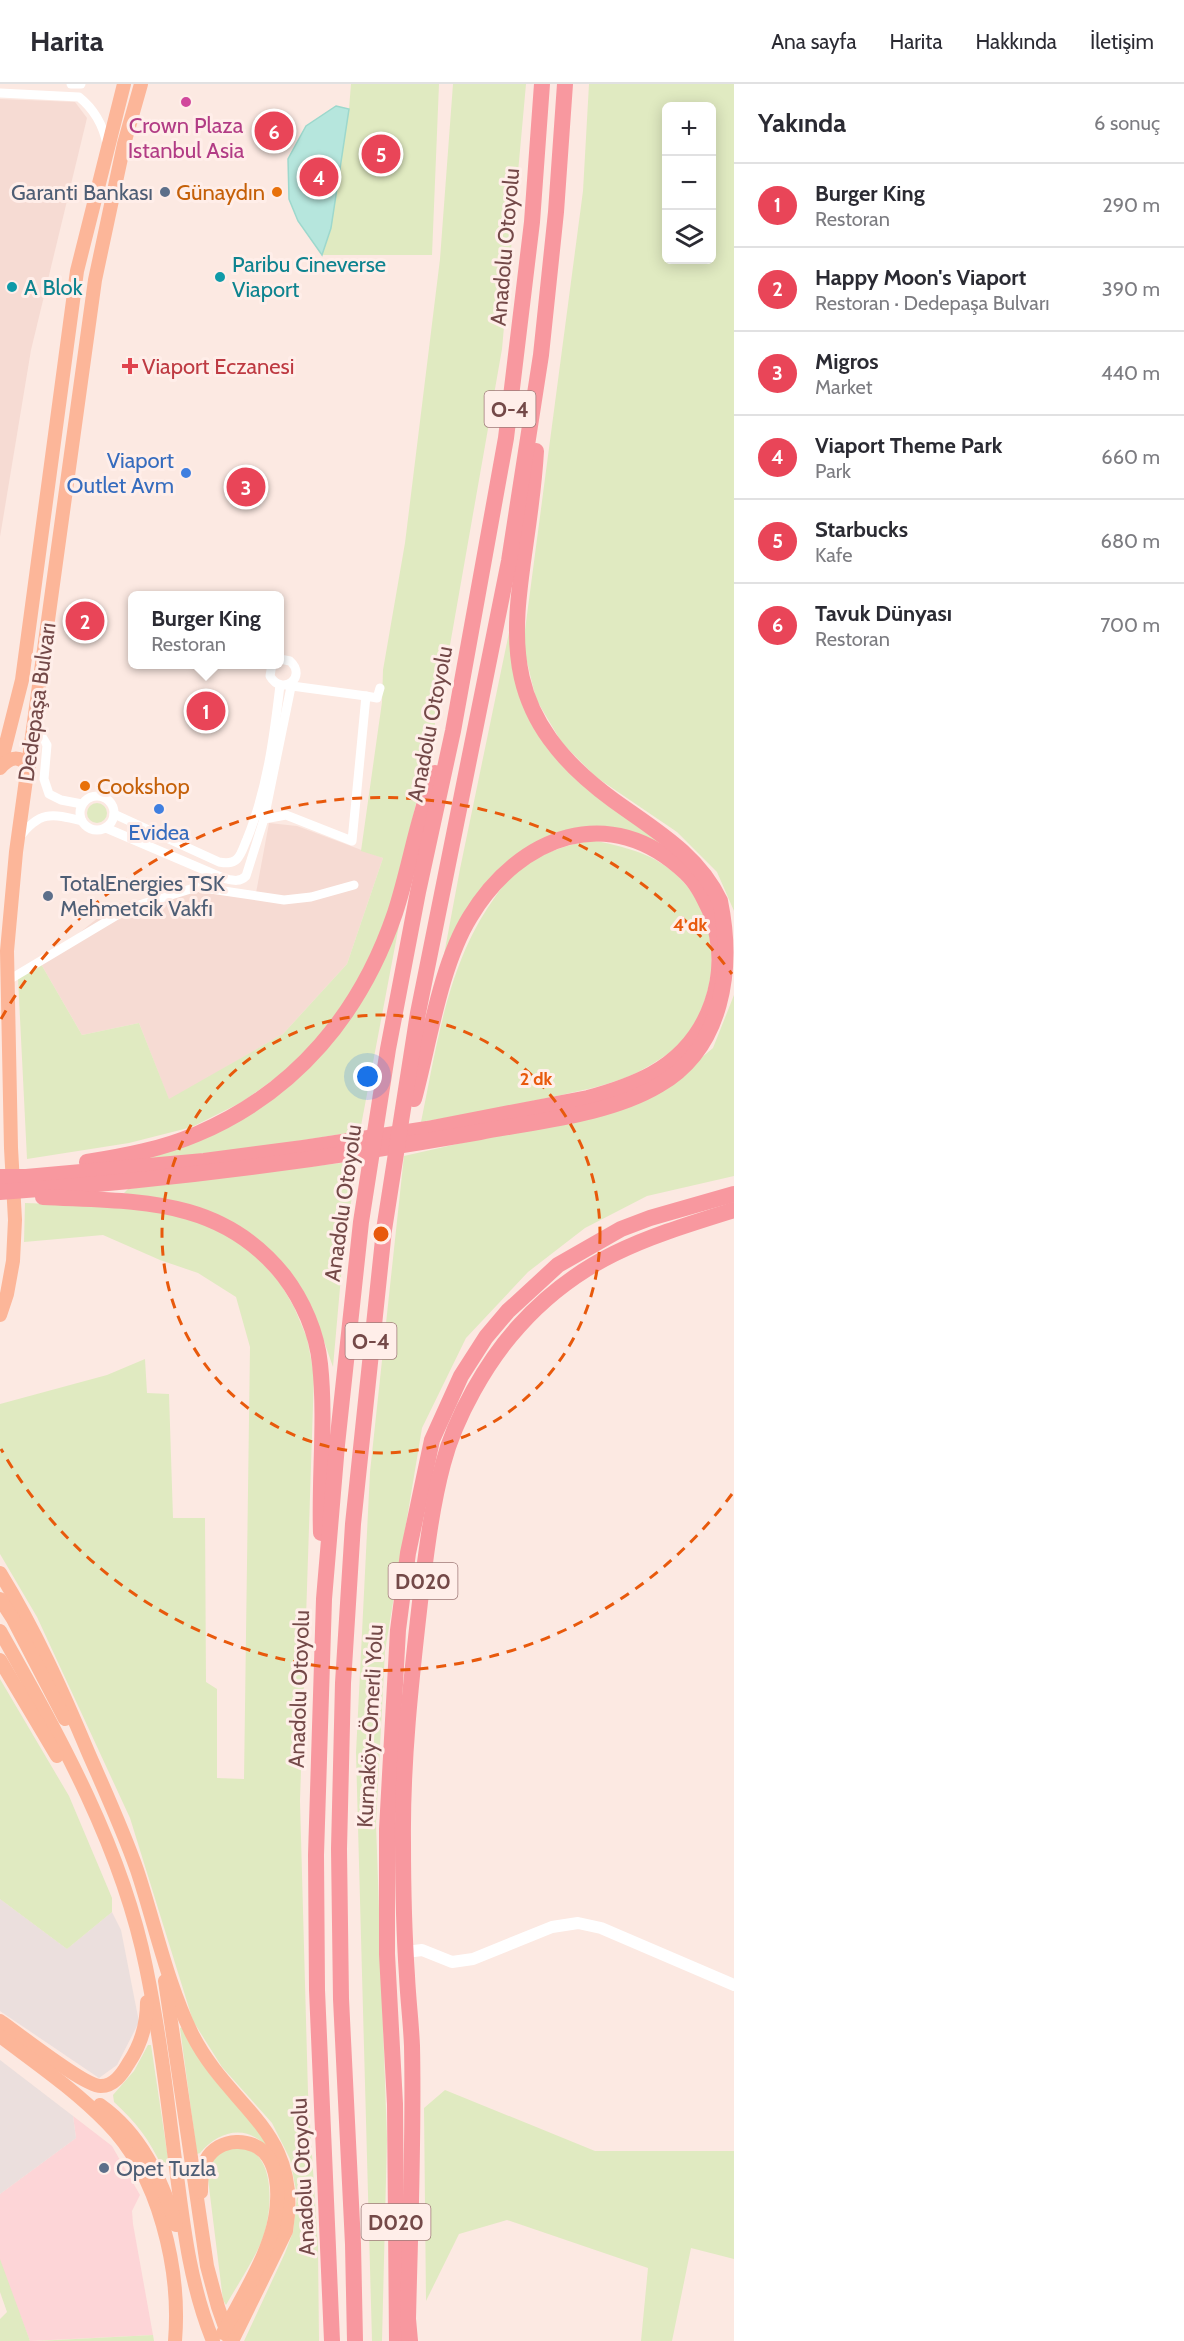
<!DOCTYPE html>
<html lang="tr">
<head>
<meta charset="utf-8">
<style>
  :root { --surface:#fff; --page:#f2f2f3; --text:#2b2b33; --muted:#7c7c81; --line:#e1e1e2; --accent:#e94558 }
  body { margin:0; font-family:Cabin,sans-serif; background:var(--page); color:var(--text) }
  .controls { position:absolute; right:18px; top:18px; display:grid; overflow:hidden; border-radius:9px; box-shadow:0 3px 15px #0003 }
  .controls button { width:54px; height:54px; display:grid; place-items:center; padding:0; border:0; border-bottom:2px solid var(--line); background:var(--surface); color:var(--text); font:30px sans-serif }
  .you { position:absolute; left:368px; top:993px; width:21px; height:21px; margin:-15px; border:4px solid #fff; border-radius:50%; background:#1a73e8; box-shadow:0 0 0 9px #1a73e833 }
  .badge { display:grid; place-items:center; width:39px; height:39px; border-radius:50%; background:var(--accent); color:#fff; font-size:20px; font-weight:700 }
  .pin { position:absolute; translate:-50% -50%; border:3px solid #fff; box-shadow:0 2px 6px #0006 }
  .popup { position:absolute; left:128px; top:507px; width:156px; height:78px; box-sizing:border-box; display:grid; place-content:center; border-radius:9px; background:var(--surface); filter:drop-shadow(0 2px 4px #0005); font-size:20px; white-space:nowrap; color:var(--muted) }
  .popup b { font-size:22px; color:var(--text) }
  .popup::after { content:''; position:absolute; left:50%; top:100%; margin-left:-12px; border:12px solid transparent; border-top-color:var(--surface) }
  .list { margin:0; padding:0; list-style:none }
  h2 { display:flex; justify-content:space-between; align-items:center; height:78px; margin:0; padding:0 24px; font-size:26px }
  h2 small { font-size:20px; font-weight:400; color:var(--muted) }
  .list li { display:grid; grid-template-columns:39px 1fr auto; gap:18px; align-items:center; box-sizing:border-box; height:84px; padding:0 24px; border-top:2px solid var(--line) }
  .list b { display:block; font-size:22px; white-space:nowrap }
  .list p { margin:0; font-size:20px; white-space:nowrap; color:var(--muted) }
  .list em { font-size:20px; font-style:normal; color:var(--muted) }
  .icon { flex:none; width:33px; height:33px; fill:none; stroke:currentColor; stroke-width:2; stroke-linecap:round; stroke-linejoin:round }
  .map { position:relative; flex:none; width:734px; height:2257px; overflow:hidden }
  header { display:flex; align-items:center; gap:36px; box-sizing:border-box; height:84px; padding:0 30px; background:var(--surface); border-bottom:2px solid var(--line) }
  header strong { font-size:28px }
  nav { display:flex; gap:33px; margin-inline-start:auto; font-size:21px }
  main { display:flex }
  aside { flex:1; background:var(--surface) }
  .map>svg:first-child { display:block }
</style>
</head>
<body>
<header>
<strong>Harita</strong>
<nav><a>Ana sayfa</a><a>Harita</a><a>Hakkında</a><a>İletişim</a></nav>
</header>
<main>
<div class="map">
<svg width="734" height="2257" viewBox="0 0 734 2257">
  <rect width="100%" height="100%" fill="#fce9e2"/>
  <g fill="#f6dbd3">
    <path d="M0,15l75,3 12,16 -56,232 -31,187z"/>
    <path d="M269,739l28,3 86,32 -36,106 -64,70 -114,66 -30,-77 -57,12 -41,-71 74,-60 46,-8 40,-13 55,10z"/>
  </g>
  <path fill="#fdd5d7" d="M73,2032l39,30 28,49 -8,16 1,13 20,111 -123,6 -30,-78v-69l76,-56z"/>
  <g fill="#ebdfdd">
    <path d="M0,1815l67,50 45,-37 9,18 18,92 -22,43 -18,13 -99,-67z"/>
    <path d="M0,1976l73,56 3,22 -76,56z"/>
  </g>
  <g fill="#e0eac1" fill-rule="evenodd">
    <path d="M351,0h88l-7,171h-110l-33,-56 -1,-40 18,-33 30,-20 13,3z"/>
    <path d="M453,0h73l-24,265 -62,353 -47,199 -28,73 -37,55 -33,35 -53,38 -50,25 -63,16 -102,16 -9,-181 23,-14 41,71 57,-12 30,76 114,-65 64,-70 36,-106 -22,-7 21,-149 1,-32 22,-127 35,-284z"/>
    <path d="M589,0h145v827l-17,-39 -40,-40 -81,-55 -34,-34 -26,-44 -13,-54 60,-454zM666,22h46v154h-46z"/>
    <path d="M512,534l19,101 135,126 -39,-12 -101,15 -83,112 17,-91z"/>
    <circle cx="97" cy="729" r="10"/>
    <path d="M592,756c27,6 54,11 76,28 53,39 56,118 18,168 -9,13 -25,23 -39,31 -28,17 -64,23 -95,30 -44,9 -87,18 -131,25 16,-77 26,-157 72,-222 8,-11 18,-27 30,-34 21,-14 44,-21 69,-26z"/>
    <path d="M400,836l-40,211 -94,15 -152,18 47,-11 132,-74z"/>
    <path d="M734,911v181l-87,20 -62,32 -57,44 -62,66 -44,90 -37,223 -9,172 11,316 -5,202h-10l-16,-588 14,-281 34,-316 203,-46 64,-27 42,-35z"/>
    <path d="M357,1077l-15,104 -9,102 -16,-46 -50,-73 -143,-55 4,-4z"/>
    <path d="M25,1119l111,4 55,11 55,26 34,39 14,24 13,31 7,37 -14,426 8,292 10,154 1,94h-75l41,-88 8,-21 4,-36 -7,-37 -18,-36 -50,-56 -29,-46 -63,-203 -93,-201 -37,-63v-150l107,-29 38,-16 2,34 22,1 4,124h32l1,164 11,7v89l27,1 6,-432 -14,-50 -38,-24 -38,-13 -57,-25 -79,7z"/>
    <path d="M0,1595l69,117 43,102v14l-45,37 -67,-50z"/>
    <path d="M183,1943l28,49 49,54 9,20c-20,-27 -50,-20 -69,3l-3,1 -17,-126z"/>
    <path d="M148,1961h3l18,120 -7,2c-12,-27 -27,-46 -48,-65l-1,-7 21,-24z"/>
    <path d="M445,2006l150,61h139v108l-43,-11 -19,93h-31l7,-73 -141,-48 -48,14 -33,67 -2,-193z"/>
    <path d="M240,2063c4,1 9,3 13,5 23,15 18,66 9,88 -9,22 -24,44 -36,65l-3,-5 -16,-129 9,-18z"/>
    <path d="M0,2175l30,82h-30v-22l7,-7 -7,-20z"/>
    <path d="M153,2251l1,6h-117z"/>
  </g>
  <path fill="#b6e6dd" stroke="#9dd8cd" stroke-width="1.5" d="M336,22l13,3 -18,119 -9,27 -24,-34 -9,-22 -1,-40 18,-33z"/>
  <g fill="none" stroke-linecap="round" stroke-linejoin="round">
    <g stroke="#fff" stroke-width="9">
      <path d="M71,0h10"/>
      <path d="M0,9l79,4c15,12 24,28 28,47"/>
      <path d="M272,580l-2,12c12,21 38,1 20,-15l-10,-2"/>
      <path d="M292,602l74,10"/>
      <path d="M34,639l13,22 -3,34 5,15 12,6 21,4"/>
      <circle cx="97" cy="729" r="17"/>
      <path d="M114,730l105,48c6,1 13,2 18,-3 5,-5 7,-14 10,-20 20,-49 27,-102 33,-154"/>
      <path d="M264,735l22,-4 66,26 14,-145 11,2 3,-10"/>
      <path d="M106,744l117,50c9,2 16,5 23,-2l18,-57 28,-137"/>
      <path d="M19,754c20,-27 32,-25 63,-17"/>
      <path d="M7,897l122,-73 68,-21 87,13 27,-3 43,-12"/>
    </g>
    <path stroke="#fff" stroke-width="12" d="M406,1868l16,-2 30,12 21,-3 79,-32 26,-4 23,5 133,57"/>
    <g stroke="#fcb699" stroke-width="14">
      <path d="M0,683l22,-87 55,-409 47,-187"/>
      <path d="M0,684c10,-11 20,-14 29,0"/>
      <path d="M0,1231l7,-21 6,-33 2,-41 -4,-72 -4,-197 9,-99 79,-572 29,-136 17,-60"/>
      <path d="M0,1489c35,57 62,117 88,179 17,39 35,78 49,118 18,54 30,113 55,164 38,76 111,96 94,197l-54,110"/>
      <path d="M0,1515l13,20 52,100"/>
      <path d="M0,1547c59,105 122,216 146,336 13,63 21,128 29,193 8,62 14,122 38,181"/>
      <path d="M0,1576l57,96"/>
      <path d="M165,1897l42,285 11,41 12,34"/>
      <path d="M0,1937c18,12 85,66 101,65 13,0 21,-12 27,-22 13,-19 19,-40 19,-62"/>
      <path d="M0,1952c37,28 75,54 107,87 52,52 74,146 68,218"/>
      <path d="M100,2021c41,29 61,73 76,120"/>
      <path d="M201,2108c0,-10 0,-23 5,-32 12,-23 48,-24 62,-3 8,12 10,30 9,44 -1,44 -34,93 -54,132"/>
    </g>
    <g stroke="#f8989f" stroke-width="16">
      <path d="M87,1078c38,-6 75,-13 110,-28 99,-42 164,-121 198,-221 15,-46 22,-94 40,-140"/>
      <path d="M0,1093h26l178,-16 99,-13 124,-19 161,-31c22,-6 44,-13 64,-24 58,-32 82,-101 58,-163 -6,-13 -13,-28 -24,-38 -76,-73 -167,-37 -216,44 -30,49 -41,127 -56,182"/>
      <path d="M0,1108c161,-11 321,-32 480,-60 57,-11 129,-17 179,-47 64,-37 75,-116 61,-184 -22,-47 -67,-72 -107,-101 -145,-106 -85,-202 -77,-349"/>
      <path d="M43,1113c92,5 178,-1 241,79 19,25 33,57 36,88 6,56 -1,113 1,169"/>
      <path d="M332,2257l-15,-351 -1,-135 8,-256 13,-154 24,-223 27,-173 30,-157 35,-161 53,-293 26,-216 10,-138"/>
      <path d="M355,2257l-2,-97 -12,-245 -2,-150 4,-166 10,-159 31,-294 34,-217 91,-452 32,-206 15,-143 9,-128"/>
      <path d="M397,2257l-2,-237 -8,-150v-125l11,-199 10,-77 24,-113 29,-64 25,-39 22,-26 50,-46 63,-36 29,-11 84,-24"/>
      <path d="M410,2257l-2,-22c2,-91 6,-182 4,-273 -1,-24 -4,-47 -5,-70 -3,-44 -4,-89 -4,-134 -1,-80 8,-161 17,-240 6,-47 11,-93 23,-138 12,-47 44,-103 76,-138 63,-70 129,-89 215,-116"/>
    </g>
  </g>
  <g fill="none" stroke="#e8590c" stroke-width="3" stroke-dasharray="10 8">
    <circle cx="381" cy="1150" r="219"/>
    <path d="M732 1410A437 437 0 0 1 1 1365M1 935A437 437 0 0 1 732 890"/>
  </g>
  <circle fill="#d1479c" stroke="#ffeee9" stroke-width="2" cx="186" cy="18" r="6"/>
  <g fill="#5c6f8a" stroke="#ffeee9" stroke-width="2">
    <circle cx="165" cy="108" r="6"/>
    <circle cx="48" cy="812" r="6"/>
    <circle cx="104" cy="2084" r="6"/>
  </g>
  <g fill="#e8710a" stroke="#ffeee9" stroke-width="2">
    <circle cx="277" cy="108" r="6"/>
    <circle cx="85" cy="702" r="6"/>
  </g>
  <g fill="#0f9aa8" stroke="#ffeee9" stroke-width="2">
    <circle cx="220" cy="193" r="6"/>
    <circle cx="12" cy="203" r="6"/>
  </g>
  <path fill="#e0444e" stroke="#ffeee9" stroke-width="2" d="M127 273h6v6h6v6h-6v6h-6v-6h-6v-6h6z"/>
  <g fill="#3f7fe0" stroke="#ffeee9" stroke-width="2">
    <circle cx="186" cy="389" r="6"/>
    <circle cx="159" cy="725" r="6"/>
  </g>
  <g text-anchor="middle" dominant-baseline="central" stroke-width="6" stroke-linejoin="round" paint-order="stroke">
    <g fill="#ffeee9" stroke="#9e7a78" stroke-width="1.5">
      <rect x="484.5" y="307" width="51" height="36" rx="4.5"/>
      <rect x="345.5" y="1239" width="51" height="36" rx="4.5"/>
      <rect x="388.5" y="1479" width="69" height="36" rx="4.5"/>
      <rect x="361.5" y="2120" width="69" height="36" rx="4.5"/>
    </g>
    <g font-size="21" font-weight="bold" fill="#744948">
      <text x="510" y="325">O-4</text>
      <text x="371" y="1257">O-4</text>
      <text x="423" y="1497">D020</text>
      <text x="396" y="2138">D020</text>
    </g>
    <g font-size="22" fill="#b23c85" stroke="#ffeee9">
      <text x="186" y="41">Crown Plaza<tspan x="186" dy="25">Istanbul Asia</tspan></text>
    </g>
    <g font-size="22" fill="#4e5e75" stroke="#ffeee9" text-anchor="start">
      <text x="153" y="108" text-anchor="end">Garanti Bankası</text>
      <text x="60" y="799">TotalEnergies TSK<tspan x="60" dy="25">Mehmetcik Vakfı</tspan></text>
      <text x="116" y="2084">Opet Tuzla</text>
    </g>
    <g font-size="22" fill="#c56008" stroke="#ffeee9" text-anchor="end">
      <text x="265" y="108">Günaydın</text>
      <text x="97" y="702" text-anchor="start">Cookshop</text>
    </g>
    <g font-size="22" fill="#744948" stroke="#ffeee9">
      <text transform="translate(505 163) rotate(-85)">Anadolu Otoyolu</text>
      <text transform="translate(37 618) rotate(-82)">Dedepaşa Bulvarı</text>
      <text transform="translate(430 640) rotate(-79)">Anadolu Otoyolu</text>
      <text transform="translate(343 1119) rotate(-82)">Anadolu Otoyolu</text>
      <text transform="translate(299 1605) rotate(-88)">Anadolu Otoyolu</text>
      <text transform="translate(370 1642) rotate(-87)">Kurnaköy-Ömerli Yolu</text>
      <text transform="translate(303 2093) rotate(-93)">Anadolu Otoyolu</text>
    </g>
    <g font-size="22" fill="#0d838f" stroke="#ffeee9" text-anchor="start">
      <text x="232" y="180">Paribu Cineverse<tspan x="232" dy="25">Viaport</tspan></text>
      <text x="24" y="203">A Blok</text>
    </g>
    <g font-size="22" fill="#be3a42" stroke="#ffeee9" text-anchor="start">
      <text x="142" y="282">Viaport Eczanesi</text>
    </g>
    <g font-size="22" fill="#366cbe" stroke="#ffeee9" text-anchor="end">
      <text x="174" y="376">Viaport<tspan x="174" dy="25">Outlet Avm</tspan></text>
      <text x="159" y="748" text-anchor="middle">Evidea</text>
    </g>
  </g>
  <circle cx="381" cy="1150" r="9" fill="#e8590c" stroke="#ffeee9" stroke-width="3"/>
  <g font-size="18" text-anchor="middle" font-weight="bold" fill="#e8590c" stroke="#ffeee9" stroke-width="6" stroke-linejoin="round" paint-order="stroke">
    <text x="690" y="847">4 dk</text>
    <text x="536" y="1001">2 dk</text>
  </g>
</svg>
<div class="controls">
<button>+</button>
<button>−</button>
<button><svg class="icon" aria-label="layers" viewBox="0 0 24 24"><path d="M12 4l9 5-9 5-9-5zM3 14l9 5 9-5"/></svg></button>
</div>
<div class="you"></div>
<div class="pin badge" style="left:206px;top:627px">1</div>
<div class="popup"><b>Burger King</b>Restoran</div>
<div class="pin badge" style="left:85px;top:537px">2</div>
<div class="pin badge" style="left:246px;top:403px">3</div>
<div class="pin badge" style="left:319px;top:93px">4</div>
<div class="pin badge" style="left:381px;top:70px">5</div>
<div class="pin badge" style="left:274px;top:47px">6</div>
</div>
<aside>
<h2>Yakında<small>6 sonuç</small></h2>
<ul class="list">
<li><span class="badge">1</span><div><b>Burger King</b><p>Restoran</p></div><em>290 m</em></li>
<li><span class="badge">2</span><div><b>Happy Moon's Viaport</b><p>Restoran · Dedepaşa Bulvarı</p></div><em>390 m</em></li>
<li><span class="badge">3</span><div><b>Migros</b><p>Market</p></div><em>440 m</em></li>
<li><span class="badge">4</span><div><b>Viaport Theme Park</b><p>Park</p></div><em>660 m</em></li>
<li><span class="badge">5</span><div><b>Starbucks</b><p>Kafe</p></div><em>680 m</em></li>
<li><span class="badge">6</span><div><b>Tavuk Dünyası</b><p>Restoran</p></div><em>700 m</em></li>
</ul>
</aside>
</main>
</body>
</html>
